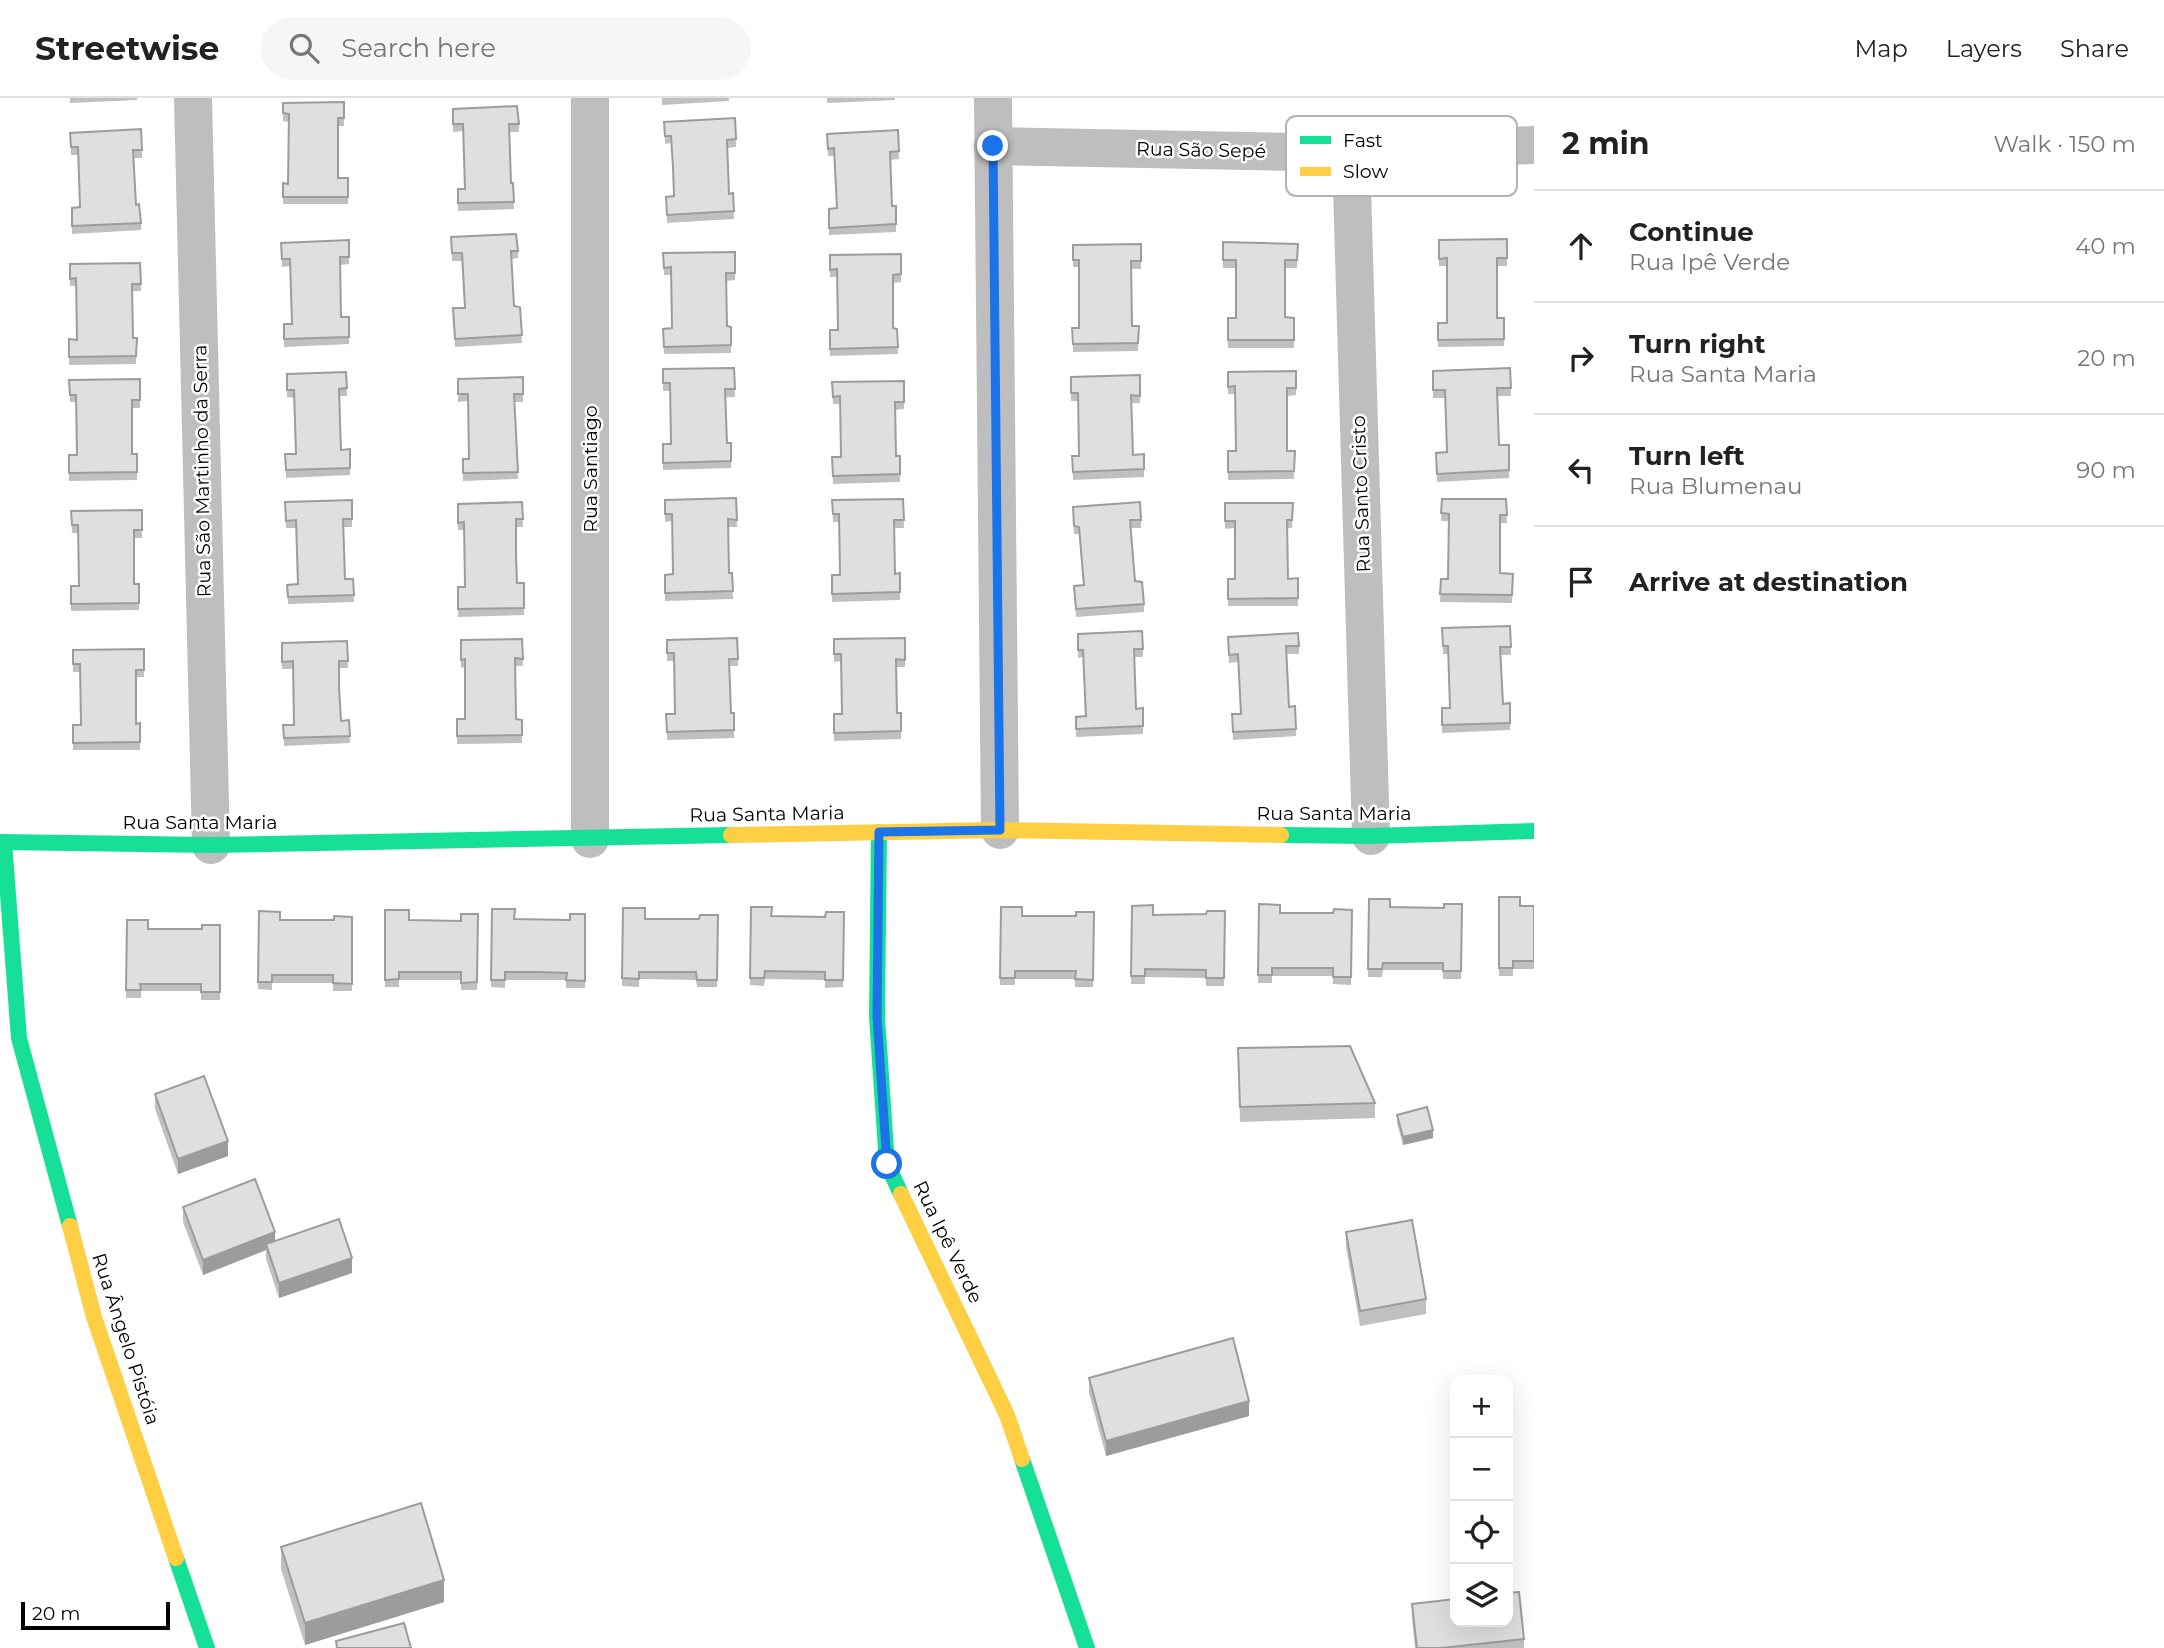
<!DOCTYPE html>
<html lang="en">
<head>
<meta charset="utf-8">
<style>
  :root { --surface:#fff; --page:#f6f6f6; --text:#222; --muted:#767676; --line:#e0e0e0 }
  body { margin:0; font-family:Montserrat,sans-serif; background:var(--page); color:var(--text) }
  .controls { position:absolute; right:21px; bottom:21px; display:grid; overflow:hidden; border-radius:14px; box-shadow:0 7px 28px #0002 }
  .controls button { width:63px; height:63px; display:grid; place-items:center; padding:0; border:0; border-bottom:2px solid var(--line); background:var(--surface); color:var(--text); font:35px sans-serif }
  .scale { position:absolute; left:21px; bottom:18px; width:149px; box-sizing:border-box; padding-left:7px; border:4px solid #000; border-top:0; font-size:19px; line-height:24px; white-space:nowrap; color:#000; -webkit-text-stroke:5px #fff; paint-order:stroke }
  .stop { position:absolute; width:21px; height:21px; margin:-16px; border:5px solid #1a73e8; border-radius:50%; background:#fff }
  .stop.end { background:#1a73e8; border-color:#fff; box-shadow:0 2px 7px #0008 }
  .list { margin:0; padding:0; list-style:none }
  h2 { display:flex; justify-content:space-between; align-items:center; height:91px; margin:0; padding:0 28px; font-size:30px }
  h2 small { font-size:23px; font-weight:400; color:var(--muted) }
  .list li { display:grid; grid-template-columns:46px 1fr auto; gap:21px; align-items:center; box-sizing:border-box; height:112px; padding:0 28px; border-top:2px solid var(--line) }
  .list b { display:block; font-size:26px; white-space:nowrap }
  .list p { margin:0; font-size:23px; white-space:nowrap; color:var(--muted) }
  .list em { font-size:23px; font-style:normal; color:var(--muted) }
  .icon { flex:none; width:38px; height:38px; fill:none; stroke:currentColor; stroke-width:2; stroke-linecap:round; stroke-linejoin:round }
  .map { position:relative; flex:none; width:1534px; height:1550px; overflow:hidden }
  header { display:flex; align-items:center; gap:42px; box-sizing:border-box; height:98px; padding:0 35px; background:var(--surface); border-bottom:2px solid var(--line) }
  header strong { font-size:33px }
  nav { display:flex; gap:38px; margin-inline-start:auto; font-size:24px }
  .search { width:490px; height:63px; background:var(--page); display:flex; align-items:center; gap:18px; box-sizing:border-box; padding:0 24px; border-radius:38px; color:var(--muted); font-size:26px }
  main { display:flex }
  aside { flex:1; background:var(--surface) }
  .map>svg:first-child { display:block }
</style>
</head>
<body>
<header>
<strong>Streetwise</strong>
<div class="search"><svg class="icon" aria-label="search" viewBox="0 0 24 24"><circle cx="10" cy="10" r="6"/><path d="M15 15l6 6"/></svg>Search here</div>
<nav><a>Map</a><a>Layers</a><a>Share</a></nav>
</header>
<main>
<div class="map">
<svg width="1534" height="1550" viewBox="0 0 1534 1550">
  <rect width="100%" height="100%" fill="#fff"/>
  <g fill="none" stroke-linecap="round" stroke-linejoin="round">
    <g stroke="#bebebe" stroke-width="38">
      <path d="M193,0l18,747"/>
      <path d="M590,0v741"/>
      <path d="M993,0l7,732"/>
      <path d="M993,48l358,7 183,-8"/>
      <path d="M1351,55l20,683"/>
    </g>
    <g stroke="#16e098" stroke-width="16">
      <path d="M879,734l-2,185 10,147 14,30"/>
      <path d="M1281,737l90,1 163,-5"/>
      <path d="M0,744l211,3 520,-10"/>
      <path d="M4,744l15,196 51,188"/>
      <path d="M1022,1361l65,189"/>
      <path d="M176,1460l31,90"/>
    </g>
    <g stroke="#ffcf43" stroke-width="16">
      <path d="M731,737l269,-5 281,5"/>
      <path d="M901,1096l106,221 15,44"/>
      <path d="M70,1128l24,91 82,241"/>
    </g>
  </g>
  <g fill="#c0c0c0">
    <path d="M70,0h67v2l-67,3z"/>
    <path d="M662,0h67v3l-67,4z"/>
    <path d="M827,0h68v2l-68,3z"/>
    <path d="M344,4v24h-6v52h10v26h-65v-21l5,1 1,-62 -6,-1v-18z"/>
    <path d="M453,11l66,15v8h-9l1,51h2l1,26 -56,2v-22h7l-2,-58 -10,1z"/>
    <path d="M735,20l1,29 -9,1 2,46 4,-1 1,26 -67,4 -1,-26 8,-1 -1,-21 -2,-32 -6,1 -1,-22z"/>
    <path d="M898,32l1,29 -9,1 2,46h4v26l-67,3v-26l8,-1 -3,-52h-6l-1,-22z"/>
    <path d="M70,35l72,17v8h-9l3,47 5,18v7l-69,4v-26l8,-1 -2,-52h-7z"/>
    <path d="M451,139l67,14v7l-7,1 3,47 6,1 2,36 -67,4 -2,-39h12l-3,-47h-10z"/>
    <path d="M1507,141v27h-10v52h7v28l-66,1v-24h9v-57h-8v-26z"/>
    <path d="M349,142v24l-9,1 1,52h8v27l-65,3v-23h8l-2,-58 -8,1 -1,-24z"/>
    <path d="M1223,144l75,2 -1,24h-12v49l9,1v30h-66v-30h8v-50h-13z"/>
    <path d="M1141,146v25h-10l1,57h7l-1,25 -65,1 -1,-24h7v-61h-6v-22z"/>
    <path d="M735,154v28l-9,1 1,45 4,1v26l-67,1 -1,-25 8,-1v-53h-7l-1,-22z"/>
    <path d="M901,156v28l-8,1v45l4,1 1,25 -68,2v-26h8l-1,-53h-7v-22z"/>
    <path d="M140,165l1,28h-9l1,47h4l-1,26 -67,1v-26l8,1 -1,-54h-6v-22z"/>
    <path d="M734,270l1,29h-9l1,46h4v25l-68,2v-26h8l-1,-53h-7v-22z"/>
    <path d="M1510,270l1,28h-14l2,49 10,25v8l-72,4 -1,-29 11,-1 -1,-24 -1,-30h-12v-27z"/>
    <path d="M1296,273v24l-9,1v55h8l-1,28 -66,1v-29h8l-1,-57h-7v-22z"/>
    <path d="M346,274l1,24h-7l1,54 9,-1v26l-64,3 -1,-24h11l-2,-56 -7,-1v-23z"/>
    <path d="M1140,277v28h-9l2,52 11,-1v23l-71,3 -1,-24h7l-1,-55h-7v-24z"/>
    <path d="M523,279v25h-9l4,77 -55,2v-22h6l-1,-58 -10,1v-23z"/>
    <path d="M140,281v29h-8v46h5v26l-68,1v-26h8l-1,-53h-6l-1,-22z"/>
    <path d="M904,283v28l-9,1 1,46h4v26l-67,2 -1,-27h8v-53h-7l-1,-22z"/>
    <path d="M736,400l1,29h-9l1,46h3l1,26 -68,2v-26l8,-1 -1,-53 -7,1v-22z"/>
    <path d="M903,401l1,29h-9v46l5,-1v27l-68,2v-27h8l-1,-53h-6l-1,-22z"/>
    <path d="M1442,401h64l1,24h-7v50l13,1 -1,29 -72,-1 1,-23h7l1,-58h-8z"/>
    <path d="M352,402v27h-9l2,52h8l1,23 -66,2 -1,-19 11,-1 -2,-56h-10l-1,-26z"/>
    <path d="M522,404l1,25h-7v29l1,27h7v32l-66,2v-30h7l-1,-57h-6v-26z"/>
    <path d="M1225,405h68l-1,25h-5l1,51 10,-1v28h-70v-27h7v-51l-10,1z"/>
    <path d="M1073,409l68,13v8h-11l5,53 9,23v8l-68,5 -2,-31 9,-1 -4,-51h-5z"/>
    <path d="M142,412v28h-8v46h5v26l-68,1v-25h8l-1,-53h-6l-1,-22z"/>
    <path d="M1510,528l1,29h-10l2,49 7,-1v27l-68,3v-25h8l-2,-54h-5l-1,-26z"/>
    <path d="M1078,536l65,15v8h-9l2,52 7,-1v26l-67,3v-20l9,-1 -2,-59 -5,1z"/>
    <path d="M737,540l1,28h-9l2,47h3v25l-67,2 -1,-26h9l-1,-53h-7v-21z"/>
    <path d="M905,540v29h-9l1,46h4v26l-67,2v-27h8l-1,-53 -7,1v-23z"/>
    <path d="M522,541l1,27h-8l1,53 6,1v23l-65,1v-25h8v-52l-4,1v-28z"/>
    <path d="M347,543l1,27h-9l2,53 8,-1 1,23 -66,3 -1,-21h11l-1,-56h-11v-26z"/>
    <path d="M1228,547l71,1v8h-13l3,53 6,-1 1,30 -63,4 -1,-26h9l-3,-52 -9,1z"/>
    <path d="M144,551v28h-8v47l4,-1v27h-67v-25h8l-1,-53h-7v-22z"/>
    <path d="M1499,799l21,9h14v63h-21v7h-14z"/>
    <path d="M1369,801l21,8 54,1 18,-4 -1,75h-18v-9h-60l-1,7h-14z"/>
    <path d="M1259,806l21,9h53l19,-3 -1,75 -18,-1v-8h-61v7h-14z"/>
    <path d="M1132,808l21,9 53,-1 19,-3 -1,75h-18v-8l-61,-1v7h-14z"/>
    <path d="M751,809l21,9 53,1 19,-5 -1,75 -18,1v-8l-60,-1 -1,7 -14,-1z"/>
    <path d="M1001,809l21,9h54l18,-4 -1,75h-18v-8h-60v6h-15z"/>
    <path d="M623,810l22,11h54l19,-4 -1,72h-20l-1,-7 -57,-1v8l-17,-1z"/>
    <path d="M492,811l22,10 56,1 15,-6v74h-19v-8h-61v8l-14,-1z"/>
    <path d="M385,812l24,10 52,1 17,-7 -1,76h-16v-10h-62v7h-14z"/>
    <path d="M259,813l21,9h54l18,-3v74h-19v-8h-61v7l-14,-1z"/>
    <path d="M127,822l21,9h54l18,-4v75h-19v-9h-60v7h-15z"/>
    <path d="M1238,950l137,55v15l-135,4z"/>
    <path d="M155,996l73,62 -50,18 -23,-65z"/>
    <path d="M1397,1017l36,23 -30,7 -6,-22z"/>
    <path d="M183,1109l92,34 77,32 -73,25 -13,-39v-9l-63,25 -20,-53z"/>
    <path d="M1346,1134l80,67v15l-66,12 -14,-79z"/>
    <path d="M1089,1280l160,38 -143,40 -17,-63z"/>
    <path d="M281,1449l163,55 -139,43 -24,-76z"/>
    <path d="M1412,1506l112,35v9h-109l-3,-29z"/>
  </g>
  <g fill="#9c9c9c">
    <path d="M1433,1032v8l-30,7v-8z"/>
    <path d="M228,1043v15l-50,18v-15z"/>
    <path d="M275,1134v15l-9,-3v6l-63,25v-15z"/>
    <path d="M352,1160v15l-73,25v-15z"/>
    <path d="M1249,1303v15l-143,40v-15z"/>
    <path d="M444,1482v22l-139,43v-22z"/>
  </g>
  <g fill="#dfdfdf" stroke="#9c9c9c" stroke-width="2">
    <path d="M344,4v16h-6v60h10v19h-65v-14l5,1 1,-70 -6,-1v-10z"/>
    <path d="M517,8l2,18h-10l2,59h2l1,19 -56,1v-14h7l-2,-65h-10v-15z"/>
    <path d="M735,20l1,21 -9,1 2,54 4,-1 1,18 -67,4 -1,-18 8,-1 -1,-29 -2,-31h-6l-1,-14z"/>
    <path d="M141,31l1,21h-9l3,55 3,-1 2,19 -69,3v-18l8,-1 -2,-60h-7l-1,-14z"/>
    <path d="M898,32l1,21 -9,1 2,54h4v18l-67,4v-19l8,-1 -3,-60 -6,1 -1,-15z"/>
    <path d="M516,136l2,17h-7l3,55 6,1 2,28 -67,4 -2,-31h12l-3,-55h-10l-1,-16z"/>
    <path d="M1507,141v19h-10v60h7v21l-66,1v-17h9v-65l-8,1v-19z"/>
    <path d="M349,142v17h-9l1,60h8v20l-65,2v-15h8l-2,-65h-8l-1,-16z"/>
    <path d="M1223,144l75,2 -1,16h-12v57l9,1v22h-66v-22h8v-58h-13z"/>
    <path d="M1141,146v17h-10l1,65h7l-1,17 -65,1 -1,-16h7v-68h-6v-15z"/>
    <path d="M735,154v21h-9l1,53 4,1v18l-67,2 -1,-18 9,-1 -1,-61 -7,1 -1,-15z"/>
    <path d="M901,156v20l-8,1v53l4,1 1,18 -68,2v-19h8l-1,-61 -7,1v-15z"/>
    <path d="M140,165l1,21h-9l1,54h4l-1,18 -67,1v-18l8,1 -1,-62 -6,1v-15z"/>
    <path d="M734,270l1,21h-10l2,54h4v18l-68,2v-19h8l-1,-61h-7v-14z"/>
    <path d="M1510,270l1,20h-14l2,57h10v25l-72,4 -1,-21 11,-1 -2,-62h-12v-19z"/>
    <path d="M1296,273v17h-9v63h8l-1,20 -66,1v-21h8l-1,-65 -7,1v-15z"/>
    <path d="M346,274l1,16 -8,1 1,33 1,28 9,-1v19l-64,2 -1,-16h11l-2,-64h-7v-16z"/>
    <path d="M1140,277v21l-9,-1 2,60 11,-1v15l-71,3 -1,-16h7l-1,-63h-7v-16z"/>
    <path d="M523,279v17h-9l4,78 -55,1v-14h6l-1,-65h-10v-15z"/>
    <path d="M140,281v21h-8v54h5v18l-68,1v-18h8l-1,-60h-6l-1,-15z"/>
    <path d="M904,283v21h-9l1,54h4v18l-67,2 -1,-19h9l-1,-61 -7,1 -1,-15z"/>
    <path d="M736,400l1,22 -9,-1 1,54h3l1,18 -68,2v-18l8,-1 -1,-60h-7v-14z"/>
    <path d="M903,401l1,21h-10l1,54 5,-1v19l-68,2v-19h8l-1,-61h-6l-1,-14z"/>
    <path d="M1442,401h64l1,16h-7v58l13,1 -1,21 -72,-1 1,-15h7l1,-65 -8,-1z"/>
    <path d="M352,402v19h-9l2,60h8l1,16 -66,2 -1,-12 11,-1 -2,-64 -10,1 -1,-19z"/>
    <path d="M522,404l1,17h-7v36l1,28h7v25l-66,1v-22h7l-1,-65 -6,1v-19z"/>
    <path d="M1140,404l1,18h-11l5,61 7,1 2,22 -68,5 -2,-23 10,-1 -5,-58 -5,-1 -1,-19z"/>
    <path d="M1225,405h68l-1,17h-5l1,59 10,-1v20l-70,1v-20h7v-58h-10z"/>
    <path d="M142,412v20h-8v54h5v19l-68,1v-18h8l-1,-61h-6l-1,-14z"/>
    <path d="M1510,528l1,21h-11l3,57 7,-1v20l-68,2v-17h8l-2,-62h-5l-1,-18z"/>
    <path d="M1142,533l1,18h-9l2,60 7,-1v18l-67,3v-12l10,-1 -3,-66h-5v-16z"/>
    <path d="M1298,535l1,13h-13l3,61 6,-1 1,23 -63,3 -1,-18h9l-3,-60 -9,1 -1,-18z"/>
    <path d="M737,540l1,21h-9l2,54h3v17l-67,2 -1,-18h9l-1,-61h-7v-13z"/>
    <path d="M905,540v22l-9,-1 1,54h4v18l-67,2v-19h8l-1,-60h-7v-15z"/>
    <path d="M522,541l1,20 -8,-1 1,61 6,1v15l-65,1v-17h8v-60l-4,1v-20z"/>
    <path d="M347,543l1,20h-9v26l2,34 8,-1 1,16 -66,2 -1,-13h11l-1,-64 -11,1v-19z"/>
    <path d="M144,551v21h-8v54l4,-1v19l-67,1v-18h8l-1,-61h-7v-14z"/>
    <path d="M1499,799h21v9h14v55h-21v7h-14z"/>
    <path d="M1369,801h21v8l54,1v-4h18l-1,67h-18v-8h-60l-1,6h-14z"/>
    <path d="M1259,806l21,1v8h53l1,-4 18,1 -1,67h-18v-9h-61v7h-14z"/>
    <path d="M1153,807v10l53,-1 1,-3h18l-1,67h-18v-8l-61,-1v7h-14l1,-70z"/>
    <path d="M751,809h21l-1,9 54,1 1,-5h18l-1,68h-18v-8l-60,-1 -1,7h-14z"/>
    <path d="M1001,809h21v9h54v-4h18l-1,68 -18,-1 1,-8h-61v7h-15z"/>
    <path d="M623,810h22v11h54l1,-4h18l-1,65h-20l-1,-8h-57v7l-17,-1z"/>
    <path d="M492,811h23l-1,10 56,1v-6h15v67l-19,-1 1,-7 -30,-1h-32v8h-14z"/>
    <path d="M385,812h24v10l52,1v-7h17l-1,68 -16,1v-11h-62v7l-14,1z"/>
    <path d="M259,813l21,1v8h54v-4l18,1v67l-19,-1v-8h-61v7h-14z"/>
    <path d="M127,822h21v9h54v-4h18v67h-19v-8h-61l1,6h-15z"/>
    <path d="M1350,948l25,57 -135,4 -2,-59z"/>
    <path d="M204,978l24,65 -50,18 -23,-65z"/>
    <path d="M1427,1009l6,23 -30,7 -6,-22z"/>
    <path d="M255,1081l20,53 -72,28 -20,-53z"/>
    <path d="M339,1121l13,39 -73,25 -13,-39z"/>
    <path d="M1412,1122l14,79 -66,12 -14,-79z"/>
    <path d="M1233,1240l16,63 -143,40 -17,-63z"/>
    <path d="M421,1405l23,77 -139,43 -24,-76z"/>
    <path d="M1519,1494l5,47 -83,9h-24l-5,-44 43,-5v23h53v-29z"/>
    <path d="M404,1525l7,25h-74l-1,-7z"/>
  </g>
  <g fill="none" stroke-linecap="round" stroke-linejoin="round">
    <path stroke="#1a73e8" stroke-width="9" d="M887,1066l-10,-147 2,-185 121,-2 -7,-684"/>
  </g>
  <g text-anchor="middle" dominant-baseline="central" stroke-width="5" stroke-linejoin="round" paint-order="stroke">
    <g font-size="19" fill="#000" stroke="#fff">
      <text transform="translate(1201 52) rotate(1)">Rua São Sepé</text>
      <text transform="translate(590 371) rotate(-90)">Rua Santiago</text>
      <text transform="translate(202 373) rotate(-91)">Rua São Martinho da Serra</text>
      <text transform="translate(1361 396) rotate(-92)">Rua Santo Cristo</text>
      <text x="1334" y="715">Rua Santa Maria</text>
      <text transform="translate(767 716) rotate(-1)">Rua Santa Maria</text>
      <text x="200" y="724">Rua Santa Maria</text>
      <text transform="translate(948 1144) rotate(64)">Rua Ipê Verde</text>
      <text transform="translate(126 1241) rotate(72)">Rua Ângelo Pistóia</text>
    </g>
  </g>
  <rect x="1286" y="18" width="231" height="80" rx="10" fill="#fff" stroke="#b2b2b2" stroke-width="2"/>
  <rect x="1300" y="38" width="31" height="8" fill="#16e098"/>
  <rect x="1300" y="69" width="31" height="9" fill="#ffcf43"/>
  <g font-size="19" fill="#000">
    <text x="1343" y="49">Fast</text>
    <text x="1343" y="80">Slow</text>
  </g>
</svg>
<div class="controls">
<button>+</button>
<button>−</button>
<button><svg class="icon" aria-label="locate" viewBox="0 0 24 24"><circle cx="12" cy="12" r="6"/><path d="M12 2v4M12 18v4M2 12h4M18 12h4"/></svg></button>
<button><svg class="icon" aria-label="layers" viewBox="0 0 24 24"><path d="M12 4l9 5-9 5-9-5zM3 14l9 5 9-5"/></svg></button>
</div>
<div class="scale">20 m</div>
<div class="stop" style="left:887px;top:1066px"></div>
<div class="stop end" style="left:993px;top:48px"></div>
</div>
<aside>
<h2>2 min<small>Walk · 150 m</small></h2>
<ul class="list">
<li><svg class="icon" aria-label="ahead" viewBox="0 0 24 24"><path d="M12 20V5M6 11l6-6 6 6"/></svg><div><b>Continue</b><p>Rua Ipê Verde</p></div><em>40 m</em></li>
<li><svg class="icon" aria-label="right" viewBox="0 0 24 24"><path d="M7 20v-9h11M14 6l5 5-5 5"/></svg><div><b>Turn right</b><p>Rua Santa Maria</p></div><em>20 m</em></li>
<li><svg class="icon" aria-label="left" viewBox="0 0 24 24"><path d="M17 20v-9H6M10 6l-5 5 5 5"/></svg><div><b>Turn left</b><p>Rua Blumenau</p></div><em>90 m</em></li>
<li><svg class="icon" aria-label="arrive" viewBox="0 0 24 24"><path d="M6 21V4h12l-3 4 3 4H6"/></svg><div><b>Arrive at destination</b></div></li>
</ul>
</aside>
</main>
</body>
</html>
